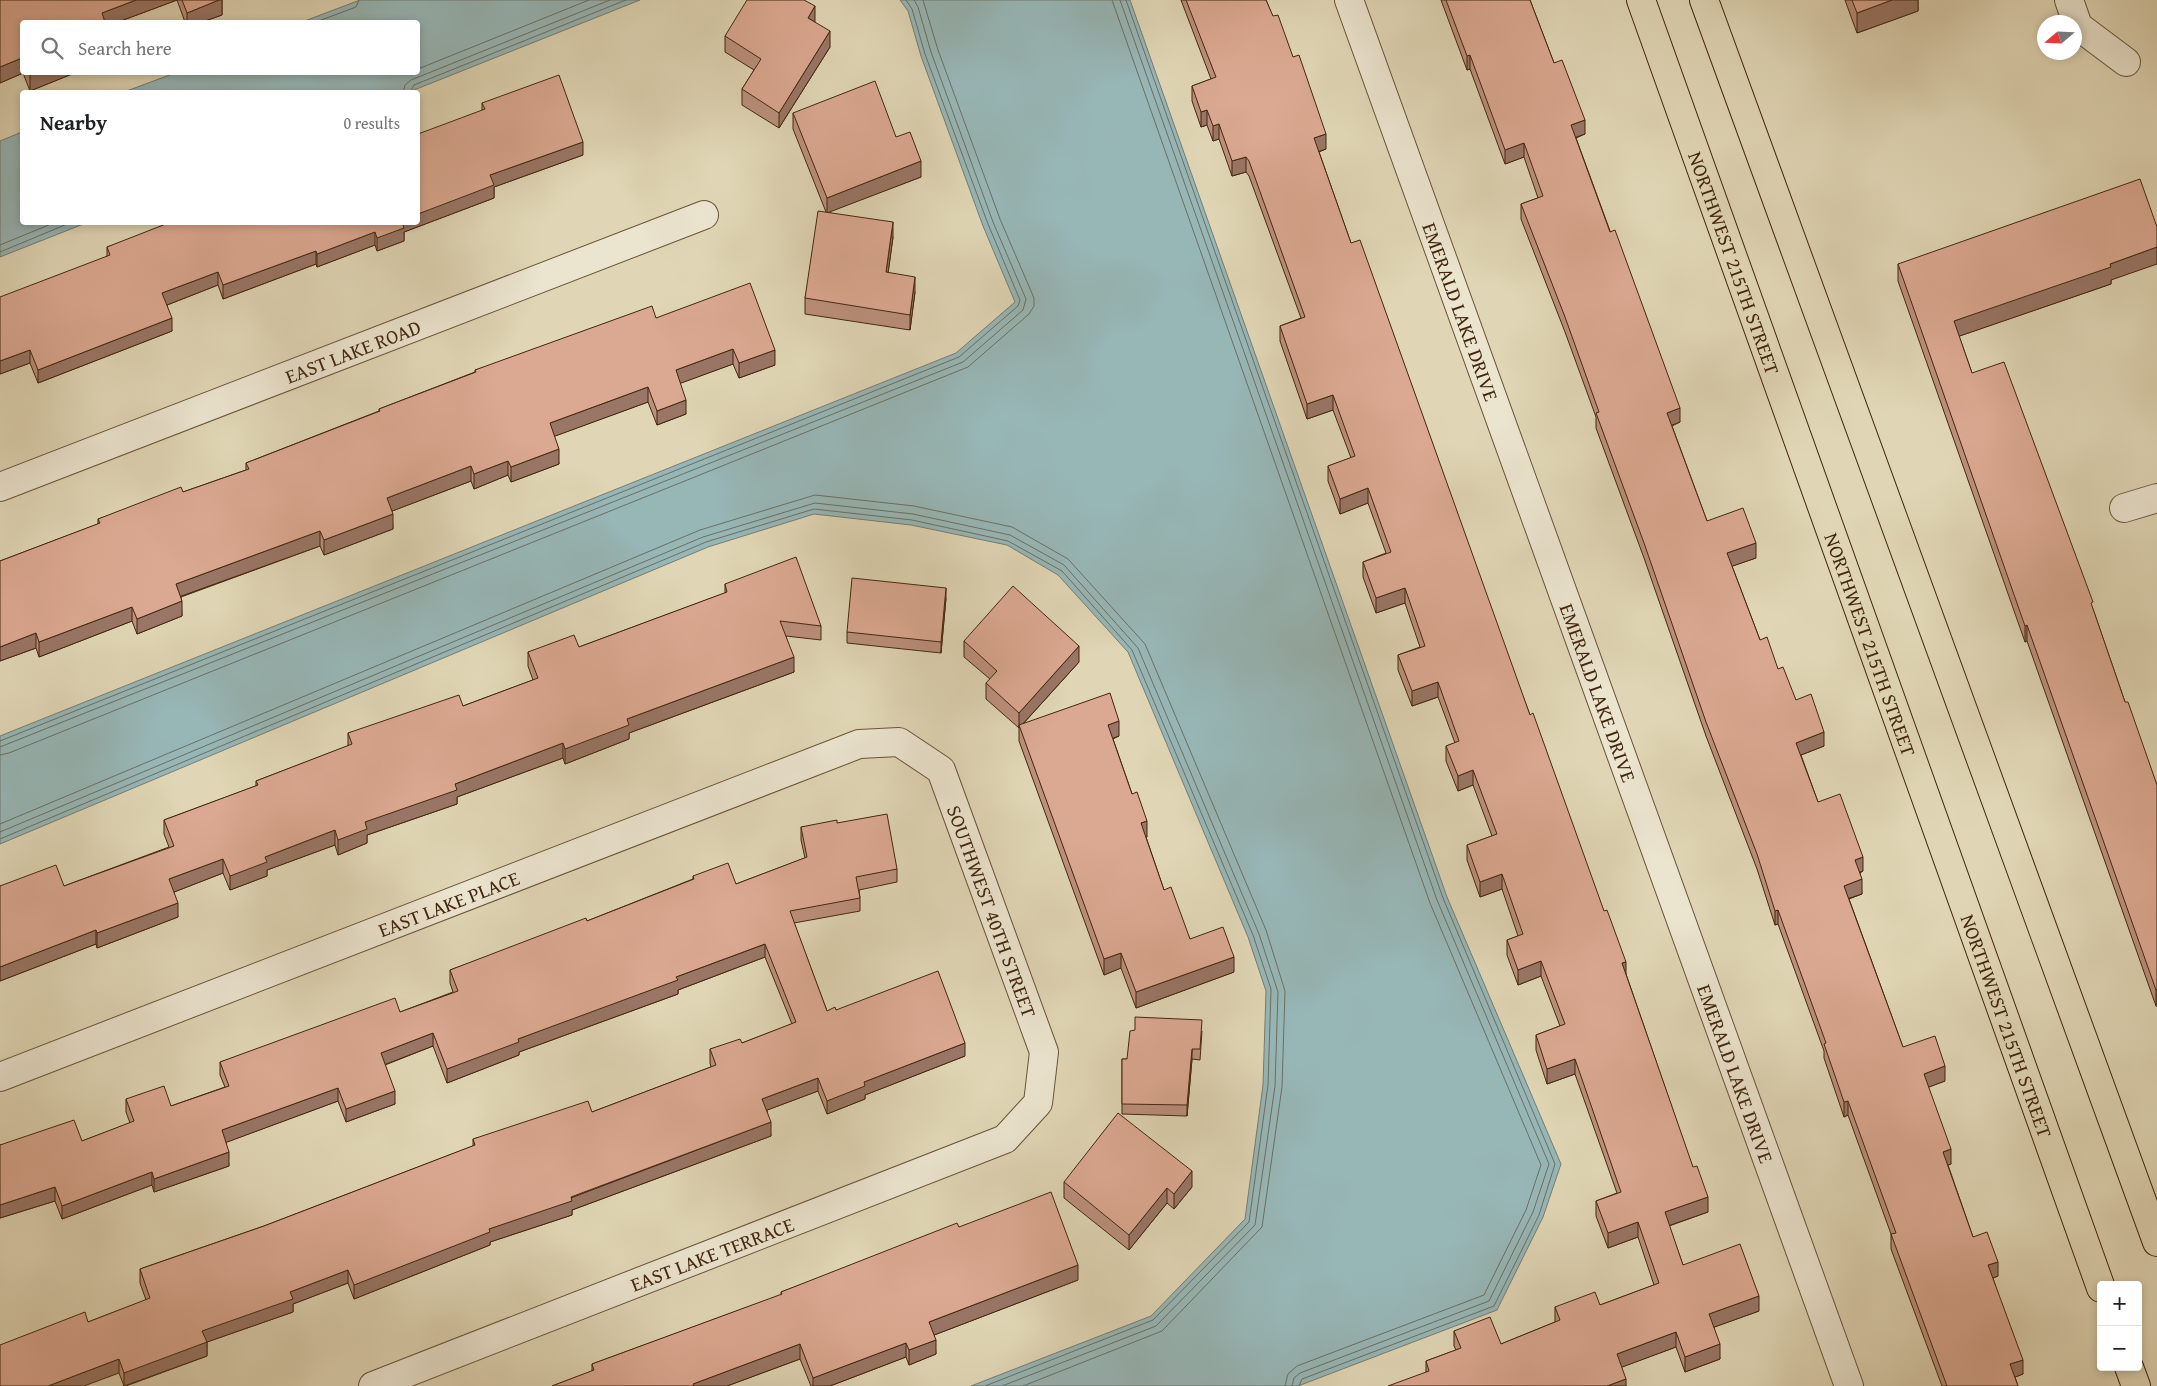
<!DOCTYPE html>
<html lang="en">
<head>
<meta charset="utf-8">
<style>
  :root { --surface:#fff; --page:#f6f6f6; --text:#202124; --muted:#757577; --line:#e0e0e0 }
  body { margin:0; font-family:"Gentium Book Plus",serif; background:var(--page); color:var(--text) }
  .controls { position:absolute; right:15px; bottom:15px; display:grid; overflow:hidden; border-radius:5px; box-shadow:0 2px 8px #0003 }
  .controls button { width:45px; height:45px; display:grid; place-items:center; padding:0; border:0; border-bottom:1px solid var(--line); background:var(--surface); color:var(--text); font:25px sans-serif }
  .compass { position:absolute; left:2037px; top:15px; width:45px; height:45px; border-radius:50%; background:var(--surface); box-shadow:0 2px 8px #0003; rotate:251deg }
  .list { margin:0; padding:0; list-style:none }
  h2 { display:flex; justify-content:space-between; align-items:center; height:65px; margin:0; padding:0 20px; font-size:21px }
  h2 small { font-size:16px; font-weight:400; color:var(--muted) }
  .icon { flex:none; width:28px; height:28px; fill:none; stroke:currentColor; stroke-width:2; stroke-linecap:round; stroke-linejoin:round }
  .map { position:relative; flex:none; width:2157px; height:1386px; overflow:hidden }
  .search { position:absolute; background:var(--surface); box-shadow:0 2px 8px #0003; left:20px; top:20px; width:400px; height:55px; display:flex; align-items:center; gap:12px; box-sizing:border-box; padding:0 18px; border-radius:5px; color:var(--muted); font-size:19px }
  .panel { position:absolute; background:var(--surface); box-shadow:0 2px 8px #0003; left:20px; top:90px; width:400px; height:135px; border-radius:5px }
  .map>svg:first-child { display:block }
</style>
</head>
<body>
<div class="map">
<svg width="2157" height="1386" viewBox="0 0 2157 1386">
  <rect width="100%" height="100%" fill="#e0d6b5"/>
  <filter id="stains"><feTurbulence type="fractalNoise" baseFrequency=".004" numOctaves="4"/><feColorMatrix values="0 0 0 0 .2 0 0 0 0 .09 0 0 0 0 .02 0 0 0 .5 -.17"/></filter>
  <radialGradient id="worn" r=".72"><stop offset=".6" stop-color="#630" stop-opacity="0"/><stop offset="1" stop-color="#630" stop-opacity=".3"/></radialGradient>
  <g fill="#97b7b7" stroke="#757d73">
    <path d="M360,0h280l-231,92h-285l51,-19 243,-1v-50h-116z"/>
    <path d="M900,0h230l317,897 114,267 -18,53 -46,93 -199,76h-327l180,-70 94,-97 18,-134 3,-94 -18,-54 -120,-285 -70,-77 -51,-30 -96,-20 -97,-11 -106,33 -708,297v-108l956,-383 59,-51 -32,-76 -62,-170 -13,-45z"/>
    <path d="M22,132v90l64,1 -86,34v-116z"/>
  </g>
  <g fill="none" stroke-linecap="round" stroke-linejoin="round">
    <g stroke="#6c6f62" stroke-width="1">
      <path d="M1112,0l318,903 111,262 -15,45 -42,85 -187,71 -9,8 -3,12"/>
      <path d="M1120,0l317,900 112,264 -16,48 -44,89 -189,72 -6,5 -2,8"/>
      <path d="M1126,0l317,898 112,266 -16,51 -45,91 -192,73 -3,7"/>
      <path d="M316,22l40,-15 3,-7"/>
      <path d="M418,69l171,-69"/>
      <path d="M403,92l2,-7 6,-5 199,-80"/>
      <path d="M410,92l4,-7 212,-85"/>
      <path d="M0,245l56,-23"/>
      <path d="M0,252l72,-30"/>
      <path d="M0,741l959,-384 59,-51 2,-6 -32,-76 -63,-170 -13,-45 -6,-9"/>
      <path d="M0,747l963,-385 60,-52 3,-11 -33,-77 -62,-170 -13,-45 -4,-7"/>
      <path d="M0,755l9,-2 959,-386 61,-53 5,-8v-8l-34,-79 -62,-169 -15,-50"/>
      <path d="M0,824l700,-294 115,-35 99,11 98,21 56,32 77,85 121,286 19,61 -3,96 -20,140 -100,104 -139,55"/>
      <path d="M0,832l703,-295 112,-34 98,11 97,21 54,30 74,83 121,286 19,58 -3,94 -20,139 -99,101 -154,60"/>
      <path d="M0,839l706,-297 108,-33 98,11 96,21 54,30 70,79 121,285 18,54 -3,96 -19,137 -96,98 -168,66"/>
    </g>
    <g stroke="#6a5338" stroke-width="30">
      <g id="minor">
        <path id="s1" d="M1349,0l500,1386"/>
        <path d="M2069,0l9,26 48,36"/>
        <path id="s2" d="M0,487l704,-272"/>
        <path d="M2124,508l33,-10"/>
        <path id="s3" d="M0,1077l859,-333 40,-2 42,28 103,282 -6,51 -33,36 -632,247"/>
      </g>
    </g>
    <g stroke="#42270e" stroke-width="30">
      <g id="major">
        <path id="s4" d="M1641,0l460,1288"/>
        <path d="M1704,0l453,1242"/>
        <path d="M2129,1367l7,19"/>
      </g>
    </g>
    <use href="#minor" stroke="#ebe4cf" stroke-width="28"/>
    <use href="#major" stroke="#e0d6b5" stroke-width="28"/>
  </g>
  <g fill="#bc907d" stroke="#42270e">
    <path d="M0,0h222v15l-20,7h-17l-8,-22 -59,22h-96v50h55l-47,19 -7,-18 -23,10z"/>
    <path d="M1181,0h85l60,149 -7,3 32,91 179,472 96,259 82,238 -39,14 14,39 76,46 -45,16 6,32 -35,13 -9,-25 -55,20 5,19 -200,-14v-11l30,-11 -2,-4v-15l47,13 54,-22v-15l45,-2 54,-20 -16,-48 -30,11 -12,-32v-15l21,-8 -42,-119 -28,10 -11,-34v-15l24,-9 -19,-50 -23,9 -11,-30v-15l11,-4 -16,-47 -22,8 -13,-37v-15l25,-9 -19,-51 -15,6 -12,-30v-15l9,-3 -17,-46 -26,9 -14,-36v-15l22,-8 -15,-44 -29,10 -13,-36v-15l23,-9 -18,-50 -28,11 -12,-33v-15l23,-8 -18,-48 -26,9 -27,-78v-15l21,-8 -52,-142 -3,-4 -14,4 -13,-37 -6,2 -6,-16 -6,2 -9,-26v-15l19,-7z"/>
    <path d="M1441,0h89l24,63 31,71 -9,4 104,284 -8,4 35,95 49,37 -24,8 28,74 18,29 18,31 28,46 -23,9 17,47 45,69 -3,2 2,21 -13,5 54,148 42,34 -17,6 23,77 -3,1 25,72 25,39 -5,2 30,96 -8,3 3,9h-76l-51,-137v-15l-43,-119 -4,2 -20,-59v-7l-46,-127 -3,1 -18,-56 -51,-133 -62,-178 -48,-130v-11l-31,-85 -44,-113v-15l17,-6 -14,-41 -19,7 -35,-95 -3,1z"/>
    <path d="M1845,0h73v11l-61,22z"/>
    <path d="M815,22l15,25 -51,81 -37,-23v-16l12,-19 -29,-18v-16z"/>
    <path d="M482,103l101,52 -89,32v11l-90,34v9l-27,10 -2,-6 -58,22 -1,-3 -93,35 -5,-14 -51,20 5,26 -134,52 -8,-20 -30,11 107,-118v-9l74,-23 237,-2 64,-112z"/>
    <path d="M793,113l103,24 25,40 -93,35 65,25 -5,36 27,19 -5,38 -105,-16v-16l21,-86 -33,-83z"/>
    <path d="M1898,264l213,16v4l-152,52 13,37 121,236 32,93 32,83v221h-1l-129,-365 -2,1 -127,-361z"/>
    <path d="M656,318l119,47 -36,13 -6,-14 -53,19 6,31 -29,11 -9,-23 -94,34 5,28 -48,18 -3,-7 -34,14 -3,-8 -79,30 1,18 -69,26 -4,-9 -139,51 1,19 -45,18 -5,-13 -93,36 -3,-9 -36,13v-100l98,-37v-5l85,-27 63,-22v-7l133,-52v-2l96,-37v-2z"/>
    <path d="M725,584l96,42v14l-35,-4 8,36 -165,61v6l-64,25 -2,-6 -106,39v7l-90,31v8l-29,12 -3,-10 -68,25v6l-37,14 -7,-17 -49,19 4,25 -81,31 -1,-4 -96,37v-95h64l105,-39 -5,-13v-14l92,-34v-5l92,-35v-13l115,-27 70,-26 -5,-14v-14l51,-5 146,-54z"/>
    <path d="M946,598l-5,55 -94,-10v-11z"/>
    <path d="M964,641l115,21 -56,62 96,12 -6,3 34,98h-1l18,53 26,49 44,33 -98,36 -15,-40 -17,7 -85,-234v-13l-33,-29v-16l4,-4 -26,-22z"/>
    <path d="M837,823l60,46v13l-38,8 1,8v13l-66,12 33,88 9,-1 129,46 -100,39v4l-38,15 -9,-23 -51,19 4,26 -199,74v5l-82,27v3l-136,54 -6,-16 -55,21v8l-86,30v14l-81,30h-2l-5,-13 -31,-51 58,-22 -6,-17v-14l124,-43 209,-80v-7l119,-27 119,-45 -1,-4v-14l32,-6 50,-19 -27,-67 -87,33v4l-159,58v3l-72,28 -14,-37 -48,19 10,39 -49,18 -8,-21 -112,41 3,24 -75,26 -2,-7 -90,34 -7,-18 -55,17v-73l82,-4 48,-18 -4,-11v-13l45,7 54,-19 -5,-12v-13l180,-50 53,-20 -3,-9v-13l137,-49 106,-42v-3l43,8 69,-26 -4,-18v-13z"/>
    <path d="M1202,1031l-2,29 -8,-1 -5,57 -65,-2v-55h5z"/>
    <path d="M1064,1182l128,5 -18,22 -7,-6 -38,47 -65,-52z"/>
    <path d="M959,1227l119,53 -144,55 2,19 -27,11 -3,-8 -76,29h-19l-11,-27 -73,27h-175l40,-15v-7l189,-69v-3z"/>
  </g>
  <g fill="#997666" stroke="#42270e">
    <path d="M136,0h41l-59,22h-16v-9z"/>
    <path d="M219,0h3v15l-20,7h-15v-9z"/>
    <path d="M1892,0h26v11l-61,22v-20z"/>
    <path d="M815,6v16l-7,-4z"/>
    <path d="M830,31v16l-51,81v-15z"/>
    <path d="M1470,55v14l-3,1v-14z"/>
    <path d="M22,58v14l1,1 -23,10v-16z"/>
    <path d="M36,72h41l-47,19v-16z"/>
    <path d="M1207,110v15l-6,2v-15z"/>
    <path d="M1585,120v14l-14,5v-14z"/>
    <path d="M1219,124v15l-6,2v-15z"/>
    <path d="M1326,134v15l-12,4v-15z"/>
    <path d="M583,142v13l-89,32v11l-90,34v9l-27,10v-13l24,-16h17v-8l72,-39z"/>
    <path d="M1524,143v14l-19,7v-14z"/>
    <path d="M1246,157v15l-14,4v-15z"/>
    <path d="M921,161v16l-94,36v-15z"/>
    <path d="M893,222v15l-7,51v-16z"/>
    <path d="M375,232v13l-58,22v-13z"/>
    <path d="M2157,247v17l-46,16v4l-157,54v-17l156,-57z"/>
    <path d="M316,251v13l-93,35v-14z"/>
    <path d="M218,272v13l-56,22v-14z"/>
    <path d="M915,277v15l-5,38v-15z"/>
    <path d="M172,318v13l-134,52v-13z"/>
    <path d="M733,349v15l-57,21v-15z"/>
    <path d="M30,350v13l-30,11v-13z"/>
    <path d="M775,350v15l-36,13v-15z"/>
    <path d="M648,387v15l-98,36v-15z"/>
    <path d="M1333,395v15l-26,9v-15z"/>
    <path d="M686,400v14l-29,11v-14z"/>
    <path d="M1680,408v14l-13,5v-14z"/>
    <path d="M559,449v15l-48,18v-15z"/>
    <path d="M508,461v14l-34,14v-15z"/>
    <path d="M471,466v15l-84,32v-15z"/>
    <path d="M1368,488v15l-28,11v-15z"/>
    <path d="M393,514v15l-69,26v-15z"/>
    <path d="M320,531v15l-144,52v-14z"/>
    <path d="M1756,543v15l-29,10v-15z"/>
    <path d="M946,588v10l-5,55v-11z"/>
    <path d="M1405,588v15l-29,10v-15z"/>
    <path d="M182,601v15l-45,18v-15z"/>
    <path d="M132,607v14l-93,36v-15z"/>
    <path d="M2027,625v16l-2,1v-16z"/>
    <path d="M36,633v15l-36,13v-14z"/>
    <path d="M1079,646v16l-59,65 -1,-2v3v-15z"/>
    <path d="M794,657v15l-165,61v6l-64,25v-15l62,-30z"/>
    <path d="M1438,682v15l-26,9v-15z"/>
    <path d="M1119,721v15l-11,4v-15z"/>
    <path d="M1824,732v14l-28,11v-14z"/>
    <path d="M563,743v15l-106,39v7l-90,31v8l-29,12v-15l27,-18 90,-38z"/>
    <path d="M1473,770v15l-15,6v-15z"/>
    <path d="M1147,821v16l-6,2v-16z"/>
    <path d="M335,830v15l-68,25v6l-37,14v-14l35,-19z"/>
    <path d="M1863,857v14l-8,3v-14z"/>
    <path d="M223,859v14l-54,21v-15z"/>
    <path d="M1502,874v15l-22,8v-15z"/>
    <path d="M1862,879v15l-18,6v-14z"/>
    <path d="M178,903v14l-81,31v-15z"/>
    <path d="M1778,910v14l-3,1v-14z"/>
    <path d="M96,930v14l-96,37v-14z"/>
    <path d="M765,944v13l-87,33v4l-159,58v3l-72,28v-14l71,-30 158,-62z"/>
    <path d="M1121,953v15l-17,7v-16z"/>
    <path d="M1234,957v15l-98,36v-16z"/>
    <path d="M1541,961v15l-23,9v-15z"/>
    <path d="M1626,962v15l-4,-14z"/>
    <path d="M2157,989v17h-1v-16z"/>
    <path d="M433,1033v13l-52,20v-13z"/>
    <path d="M965,1043v13l-100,39v4l-38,15v-13l37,-19z"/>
    <path d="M1192,1049v10l-5,57v-11z"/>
    <path d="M1575,1059v15l-28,10v-15z"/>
    <path d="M1945,1066v15l-21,8v-15z"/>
    <path d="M818,1078v13l-56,21v-13z"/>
    <path d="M338,1088v13l-116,43v-14z"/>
    <path d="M395,1091v13l-49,18v-13z"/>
    <path d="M1848,1101v14l-4,2v-15z"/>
    <path d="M771,1122v14l-199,74v5l-82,27v3l-136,54v-14l135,-56z"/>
    <path d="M1951,1149v15l-8,3v-15z"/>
    <path d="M229,1152v14l-75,26v-13z"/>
    <path d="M1192,1171v16l-18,22v-15z"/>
    <path d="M152,1172v13l-90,34v-13z"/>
    <path d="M55,1187v14l-55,17v-13z"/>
    <path d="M1167,1188v15l-38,47v-15z"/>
    <path d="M1708,1197v15l-43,15v-15z"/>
    <path d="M1638,1222v15l-30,11v-15z"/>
    <path d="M1998,1262v14l-10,4v-15z"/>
    <path d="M1078,1265v15l-149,57v-15z"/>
    <path d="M348,1270v13l-55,21v8l-86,30v14l-83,30v-13l78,-42 88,-39z"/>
    <path d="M1759,1296v15l-50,18v-15z"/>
    <path d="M1676,1332v15l-59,22v-15z"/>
    <path d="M936,1340v14l-27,11v-15z"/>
    <path d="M906,1343v14l-76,29h-17v-8z"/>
    <path d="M800,1344v15l-73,27h-34v-2z"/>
    <path d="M1720,1344v15l-35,13v-15z"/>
    <path d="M119,1359v14l-35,13h-36z"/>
    <path d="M2023,1360v14l-13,5v-15z"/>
    <path d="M1626,1379v7h-19z"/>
  </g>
  <g fill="#dba891" stroke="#42270e">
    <path d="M0,0h136l-34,13 3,9h-83v36l-22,9z"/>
    <path d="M182,0h37l-32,13z"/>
    <path d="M747,0h57l11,6 -7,12 22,13 -51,82 -37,-24 19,-30 -36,-23z"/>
    <path d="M1186,0h80l7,16 5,-1 15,42 6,-2 27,79 -12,4 37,105 9,-3 170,475 3,-2 71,198 3,-1 19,52 -4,1 71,204 4,-1 11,31 -43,15 18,53 57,-21 19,52 -50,18 11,30 -35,13 -9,-25 -59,22 9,25 -19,7h-219l41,-15 -3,-10 35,-13 -7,-17 36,-14 11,27 59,-24 -5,-13 40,-15 5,13 59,-22 -21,-61 -30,11 -12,-32 25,-9 -46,-133 -28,10 -11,-34 29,-11 -24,-63 -23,9 -11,-30 16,-6 -21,-60 -22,8 -13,-37 30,-11 -24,-64 -15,6 -12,-30 13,-5 -21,-59 -26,9 -14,-36 27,-9 -20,-58 -29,10 -13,-36 28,-10 -23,-64 -28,11 -12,-33 27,-10 -22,-61 -26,9 -27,-78 25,-9 -56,-156 -3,-4 -14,4 -13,-37 -6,2 -6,-16 -6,2 -9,-26 24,-9z"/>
    <path d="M1446,0h84l24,63 8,-3 23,60 -14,5 39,107 5,-2 65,178 -13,5 40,108 36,-13 13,35 -29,10 33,87 7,-3 11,32 5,-2 13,33 15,-6 13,38 -28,11 22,59 22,-8 23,63 -8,3 7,19 -18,7 59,161 32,-11 10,30 -21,8 27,75 -8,3 30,85 14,-5 11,30 -10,3 35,95 -13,4 8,22h-71l-56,-152 5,-1 -48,-132 -4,1 -20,-58 2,-1 -48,-133 -3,1 -18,-57 -51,-132 -62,-179 -48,-130 3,-1 -34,-95 -44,-113 22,-8 -19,-53 -19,7 -35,-95 -3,1z"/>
    <path d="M1852,0h40l-35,13z"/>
    <path d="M29,72h7l-6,3z"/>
    <path d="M559,75l24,67 -93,33 4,10 -76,29v-80l67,-25 -3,-6z"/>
    <path d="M875,81l21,56 14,-5 11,29 -94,37 -34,-85z"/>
    <path d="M2140,179l17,48v20l-47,17 1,3 -157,54 18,52 32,-11 89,240 -2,1 34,99h3l29,83v204l-1,1 -129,-365 -2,1 -127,-362z"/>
    <path d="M818,211l75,11 -7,50 29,5 -5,38 -105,-17z"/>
    <path d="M171,222h10v2l4,-2h217l2,6 -27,10 -2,-6 -58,22 -1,-3 -93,34 -5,-13 -56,21 10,25 -134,52 -8,-20 -30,11v-64l110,-42 -3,-8z"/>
    <path d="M750,283l25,67 -36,13 -6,-14 -57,21 10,30 -29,11 -9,-24 -98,36 9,26 -48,18 -3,-6 -34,13 -3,-8 -84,32 6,16 -69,26 -4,-9 -144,53 6,17 -45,18 -5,-12 -93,35 -3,-9 -36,14v-86l100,-38 -2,-4 83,-32 2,5 66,-23 -3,-6 134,-52 -1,-2 97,-37 -1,-2 177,-64 4,12z"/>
    <path d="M796,557l25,69 -41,-5 14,36 -167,62 2,6 -64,24 -2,-6 -108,41 2,6 -92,32 2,7 -29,11 -3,-10 -70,27 2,5 -37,14 -7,-17 -54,20 9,24 -81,30 -1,-3 -96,37v-81l56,-21 8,21 110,-40 -10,-26 94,-35 -2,-4 96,-37 -4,-11 111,-38 4,11 75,-28 -10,-26 46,-17 5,12 148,-55 -2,-8z"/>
    <path d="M852,578l94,10 -5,54 -94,-10z"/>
    <path d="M1013,586l66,60 -60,67 -33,-30 11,-12 -33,-30z"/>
    <path d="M1110,693l9,28 -11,4 24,69 5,-2 10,29 -6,2 23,67 7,-3 19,52 33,-12 11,30 -98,35 -15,-39 -17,6 -85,-234z"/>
    <path d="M887,814l10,55 -41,8 4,21 -70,13 37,100 8,-4 1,3 102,-39 27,72 -101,39 1,4 -38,15 -9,-23 -56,21 9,23 -200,75 1,4 -83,28 1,3 -136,53 -6,-15 -58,22 3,7 -91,32 5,11 -83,31 -5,-14 -71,27h-48v-41l85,-33 3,10 62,-24 -10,-29 124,-43 211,-81 -2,-6 115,-38 4,11 124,-47 -6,-16 30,-10 2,4 54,-21 -31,-78 -89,33 2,3 -160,59 1,3 -72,27 -14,-36 -52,20 14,38 -49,18 -8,-21 -116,42 7,22 -75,27 -2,-7 -90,34 -7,-19 -55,18v-60l74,-25 8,21 52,-20 -8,-22 38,-13 7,20 58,-20 -9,-24 175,-64 5,14 58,-21 -8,-21 136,-52 1,3 107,-42 -1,-3 35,-13 8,21 71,-27 -6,-30 36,-7v3z"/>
    <path d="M1135,1017l67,3 -2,29h-8l-5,56 -65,-1v-45h5l3,-28 5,-1z"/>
    <path d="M1118,1113l74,58 -18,23 -7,-6 -38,47 -65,-53z"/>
    <path d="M1051,1192l27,73 -149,57 7,18 -27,10 -3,-7 -93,35 -13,-34 -107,40 1,2h-142l42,-16 -2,-6 190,-70 -1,-2 176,-69 2,4z"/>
  </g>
  <g text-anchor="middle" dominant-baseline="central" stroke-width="4.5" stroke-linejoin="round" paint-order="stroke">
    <g font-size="20" fill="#42270e" stroke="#ebe4cf">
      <text stroke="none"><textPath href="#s4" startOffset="279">NORTHWEST 215TH STREET</textPath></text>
      <text stroke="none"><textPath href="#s1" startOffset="331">EMERALD LAKE DRIVE</textPath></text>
      <text stroke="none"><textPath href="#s2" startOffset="378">EAST LAKE ROAD</textPath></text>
      <text stroke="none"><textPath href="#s4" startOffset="684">NORTHWEST 215TH STREET</textPath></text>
      <text stroke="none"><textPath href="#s1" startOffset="736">EMERALD LAKE DRIVE</textPath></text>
      <text stroke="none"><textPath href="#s3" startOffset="481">EAST LAKE PLACE</textPath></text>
      <text stroke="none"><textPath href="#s3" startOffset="1162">SOUTHWEST 40TH STREET</textPath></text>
      <text stroke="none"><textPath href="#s4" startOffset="1089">NORTHWEST 215TH STREET</textPath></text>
      <text stroke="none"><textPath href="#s1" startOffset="1141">EMERALD LAKE DRIVE</textPath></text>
      <text transform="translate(712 1254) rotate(-21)">EAST LAKE TERRACE</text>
    </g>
  </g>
  <rect width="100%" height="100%" filter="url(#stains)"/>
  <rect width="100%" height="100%" fill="url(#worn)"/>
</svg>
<div class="controls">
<button>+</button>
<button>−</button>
</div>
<svg class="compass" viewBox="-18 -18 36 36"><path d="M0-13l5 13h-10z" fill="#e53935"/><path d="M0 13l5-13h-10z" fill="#757577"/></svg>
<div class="search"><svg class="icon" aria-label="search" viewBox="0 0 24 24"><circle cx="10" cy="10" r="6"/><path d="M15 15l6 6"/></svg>Search here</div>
<section class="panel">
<h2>Nearby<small>0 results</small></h2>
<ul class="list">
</ul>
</section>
</div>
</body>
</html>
